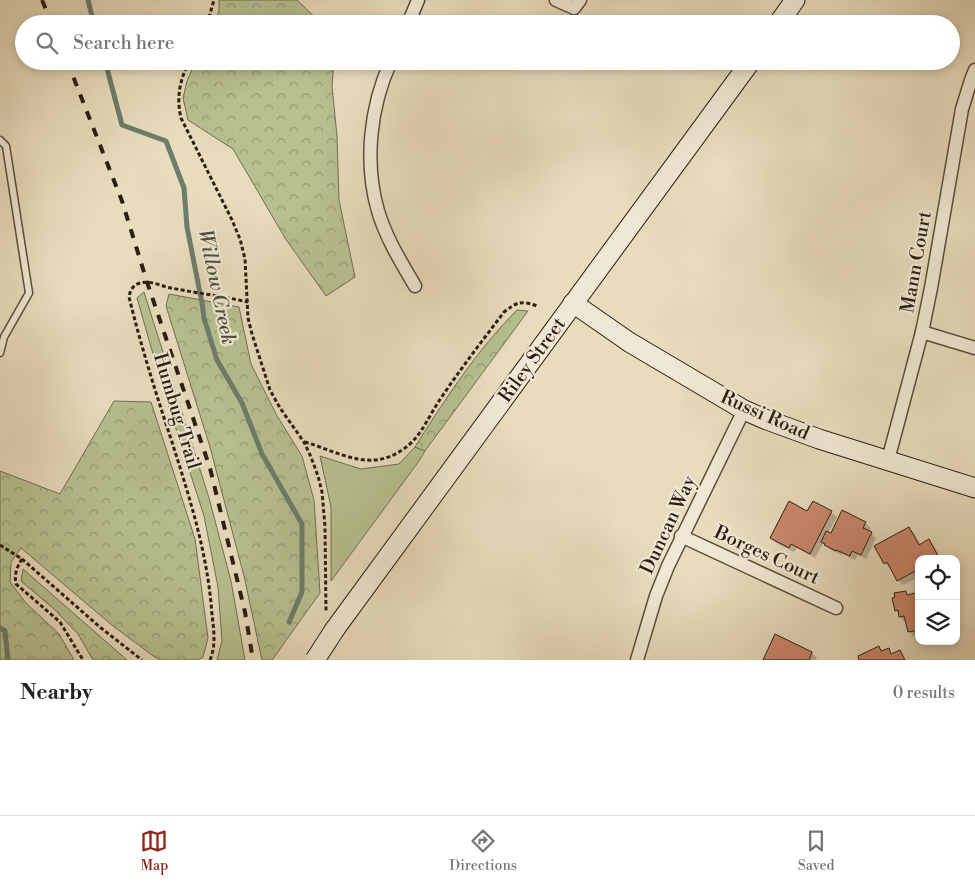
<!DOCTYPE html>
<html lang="en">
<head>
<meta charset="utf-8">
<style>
  :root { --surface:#fff; --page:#f6f6f6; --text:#222; --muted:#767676; --line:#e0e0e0; --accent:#8f2418 }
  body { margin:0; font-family:"Libre Bodoni",serif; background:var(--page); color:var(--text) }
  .controls { position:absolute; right:15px; bottom:15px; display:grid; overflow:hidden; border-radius:10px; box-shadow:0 2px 8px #0003 }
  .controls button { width:45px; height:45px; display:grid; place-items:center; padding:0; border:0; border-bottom:1px solid var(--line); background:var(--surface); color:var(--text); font:25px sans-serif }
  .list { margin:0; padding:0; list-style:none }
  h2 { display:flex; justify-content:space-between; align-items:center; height:65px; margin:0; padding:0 20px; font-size:21px }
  h2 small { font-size:16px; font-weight:400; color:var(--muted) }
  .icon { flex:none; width:28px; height:28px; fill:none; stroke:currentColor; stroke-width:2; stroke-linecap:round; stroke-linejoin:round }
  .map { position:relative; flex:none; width:975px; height:660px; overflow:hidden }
  .search { position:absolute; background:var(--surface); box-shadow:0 2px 8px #0003; left:15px; right:15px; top:15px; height:55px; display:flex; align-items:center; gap:12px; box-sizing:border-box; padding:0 18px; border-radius:28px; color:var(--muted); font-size:19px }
  .sheet { height:155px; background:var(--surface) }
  nav { display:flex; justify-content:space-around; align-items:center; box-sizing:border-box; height:70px; border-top:1px solid var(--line); background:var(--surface); font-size:14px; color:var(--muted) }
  nav a { display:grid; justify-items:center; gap:2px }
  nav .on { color:var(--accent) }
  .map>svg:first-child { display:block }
</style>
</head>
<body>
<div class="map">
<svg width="975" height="660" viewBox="0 0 975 660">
  <defs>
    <pattern id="forest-crowns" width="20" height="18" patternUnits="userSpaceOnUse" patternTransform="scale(1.25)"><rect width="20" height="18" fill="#b7c090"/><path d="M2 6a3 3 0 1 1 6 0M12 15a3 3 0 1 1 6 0" fill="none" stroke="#959b74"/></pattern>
  </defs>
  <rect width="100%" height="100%" fill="#e8dcbd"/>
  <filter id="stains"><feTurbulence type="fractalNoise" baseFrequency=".004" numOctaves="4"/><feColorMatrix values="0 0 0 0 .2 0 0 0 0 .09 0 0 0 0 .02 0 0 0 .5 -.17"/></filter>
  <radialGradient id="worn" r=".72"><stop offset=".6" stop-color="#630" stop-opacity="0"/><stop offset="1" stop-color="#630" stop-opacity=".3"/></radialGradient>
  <g fill="#b7c090" stroke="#706f50">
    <path d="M144,292l65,206 22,83 14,79h-28l5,-19 -4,-54 -14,-71 -43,-134 -24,-84z"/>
    <path d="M415,447l10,4 -6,10 -88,120v-74l-11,-51 41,13 38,-5z"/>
  </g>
  <g fill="url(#forest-crowns)" stroke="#706f50">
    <path d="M219,0h78l25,24h-109l6,-13z"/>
    <path d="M196,61h138l-2,25 5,50 2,64 16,77 -29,19 -41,-58 -52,-89 -45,-29 -5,-22 4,-17z"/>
    <path d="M169,294l70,13 12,57 26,52 25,40 12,44 6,93 -48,67h-10l-18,-84 -34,-129 -44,-141z"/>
    <path d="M517,310l11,1 -103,140 -10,-4c30,-48 62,-97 102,-137z"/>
    <path d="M114,401l37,1 44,137 13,99 -5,19 -5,3h-37l-5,-2 -43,-32 -92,-78 -10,14 -1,20 16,21 33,31 15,26h-74v-189l60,23z"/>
    <path d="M23,569l104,91h-34l-15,-26 -24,-25 -33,-28z"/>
  </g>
  <g fill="#0003">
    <path d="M808,512h23l6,5 -9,16 3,2 11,-23 23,11 6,5 -2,4 7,6 -10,21 -8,-4 -3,5 -13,-6 -1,1 -10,-5 -8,-7 -8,15 -18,-10 -3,4 -18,-9 -5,-5z"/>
    <path d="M909,528l5,5 7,12 8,-4 5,5 7,13h-22v18l-16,8 -5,-5 -7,-12h-1l-5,-5z"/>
    <path d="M905,592l4,4 10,-3v43l-5,1 -5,-6 -2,-9h-2l-5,-5 -1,-4 -3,-3z"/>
    <path d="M776,636l36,17 5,5 -1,2h-52z"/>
  </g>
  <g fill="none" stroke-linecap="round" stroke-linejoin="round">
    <g stroke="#6c7d6d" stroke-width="5">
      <path d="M88,0l6,24"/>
      <path d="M105,61l17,64 44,16 18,47 3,39 15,76 2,15 13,42 25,43 20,51 40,70v68l-13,30"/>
      <path d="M0,628l5,3 3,29"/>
    </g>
  </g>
  <g fill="#cb876d" stroke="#2a1e0f">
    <path d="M789,501l18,10 6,-10 19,10 -22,43 -19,-10 -2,4 -19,-10z"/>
    <path d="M842,510l24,12 -3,6 9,4 -11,23 -9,-4 -2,5 -14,-6v1l-12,-6 1,-1 -4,-2 5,-11 5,2z"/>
    <path d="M909,527l10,18 10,-6 10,19 -20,1v10l-22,12 -10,-19 -3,2 -10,-18z"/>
    <path d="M906,591l1,4 12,-3v38l-11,2 -4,-16 -5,1 -1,-7 -3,1 -3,-13 3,-1 -1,-4z"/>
    <path d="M775,634l37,18 -3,8h-46z"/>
    <path d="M879,646l2,5 8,-3 2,6 9,-4 5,10h-46l-1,-4z"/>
  </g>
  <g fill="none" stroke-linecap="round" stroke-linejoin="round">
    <g stroke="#5a4e3a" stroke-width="9">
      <path id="lane" d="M0,140l6,6 23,147 -25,44 -4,16"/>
    </g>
    <g stroke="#5a4e3a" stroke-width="15">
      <g id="street">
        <path d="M556,0l18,8 6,-8"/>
        <path d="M408,24l10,-24"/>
        <path d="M391,61c-21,46 -27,101 -13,150 8,27 23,51 37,75"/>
        <path d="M922,332l53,16"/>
        <path d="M888,460l34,-128 9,-44 31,-179 9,-29 4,-10"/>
        <path d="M681,536l155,72"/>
        <path d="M637,660l19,-64 12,-30 76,-156"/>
      </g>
    </g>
    <g stroke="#2a1e0f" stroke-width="21">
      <g id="secondary">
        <path d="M778,24l17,-24"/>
        <path d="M573,303l56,39 115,68 23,10 52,19 156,49"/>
        <path d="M335,629l416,-568"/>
      </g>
    </g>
    <g stroke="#2a1e0f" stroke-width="3" stroke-dasharray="4 2.5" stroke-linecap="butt">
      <path d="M207,24l7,-24"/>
      <path d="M189,61c-9,20 -13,35 -8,57l51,102 8,19 5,20 3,59 4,16 18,56 10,18 24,34 7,15 7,19 4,16 3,34 1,86"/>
      <path d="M305,442c21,6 47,20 70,18 13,-1 27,-8 37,-18 12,-12 19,-30 29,-44 20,-30 42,-58 63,-86 13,-10 17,-12 33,-6"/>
      <path d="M0,545l22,14 79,69 41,32"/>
      <path d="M22,559c-5,8 -8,15 -6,25l44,38 23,38"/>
      <path d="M210,660c6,-14 4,-30 2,-45 -4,-60 -22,-116 -40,-173 -16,-48 -31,-96 -43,-145 1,-7 4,-12 11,-14 10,-3 21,3 31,5 25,5 51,8 77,14"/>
    </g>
    <use href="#lane" stroke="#f0e8d4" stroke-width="6"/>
    <use href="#street" stroke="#f0e8d4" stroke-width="12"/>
    <use href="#secondary" stroke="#f0e8d4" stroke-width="19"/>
    <g stroke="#2a1e0f" stroke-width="4" stroke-dasharray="9 9" stroke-linecap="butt">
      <path d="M42,0l10,24"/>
      <path d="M67,61l55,140 25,81 63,186 35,144 8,48"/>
    </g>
    <g stroke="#2a1e0f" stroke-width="21" stroke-linecap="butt">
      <path id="secondary-bridge" d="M315,660l20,-31"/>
    </g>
    <use href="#secondary-bridge" stroke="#f0e8d4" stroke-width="19"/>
  </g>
  <g text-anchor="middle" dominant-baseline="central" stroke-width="4.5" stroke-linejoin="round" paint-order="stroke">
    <g font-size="19" fill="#2a1e0f" stroke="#f0e8d4">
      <text transform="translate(916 262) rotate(-80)">Mann Court</text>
      <text transform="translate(532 360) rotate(-54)">Riley Street</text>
      <text transform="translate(177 411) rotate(73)">Humbug Trail</text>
      <text transform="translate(765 415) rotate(24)">Russi Road</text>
      <text transform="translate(668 525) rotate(-65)">Duncan Way</text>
      <text transform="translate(767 555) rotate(25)">Borges Court</text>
    </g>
    <g font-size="20" font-style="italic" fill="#4b4d3e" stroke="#f0e8d4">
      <text transform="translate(216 287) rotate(78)">Willow Creek</text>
    </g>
  </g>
  <rect width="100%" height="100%" filter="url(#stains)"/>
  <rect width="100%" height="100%" fill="url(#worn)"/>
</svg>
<div class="controls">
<button><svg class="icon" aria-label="locate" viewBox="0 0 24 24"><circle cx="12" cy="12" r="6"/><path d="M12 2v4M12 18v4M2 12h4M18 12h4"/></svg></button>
<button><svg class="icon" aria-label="layers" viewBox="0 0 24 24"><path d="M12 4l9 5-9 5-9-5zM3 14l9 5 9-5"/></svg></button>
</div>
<div class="search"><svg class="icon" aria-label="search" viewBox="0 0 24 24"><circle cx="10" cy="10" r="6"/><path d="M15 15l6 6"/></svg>Search here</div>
</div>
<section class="sheet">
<h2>Nearby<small>0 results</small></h2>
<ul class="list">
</ul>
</section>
<nav>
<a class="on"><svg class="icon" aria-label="map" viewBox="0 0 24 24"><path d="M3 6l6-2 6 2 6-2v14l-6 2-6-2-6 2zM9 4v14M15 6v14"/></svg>Map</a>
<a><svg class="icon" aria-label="directions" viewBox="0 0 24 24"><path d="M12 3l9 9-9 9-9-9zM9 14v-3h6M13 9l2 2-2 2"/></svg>Directions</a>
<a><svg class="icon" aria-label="saved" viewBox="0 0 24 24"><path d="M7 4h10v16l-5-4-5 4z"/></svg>Saved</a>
</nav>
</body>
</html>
